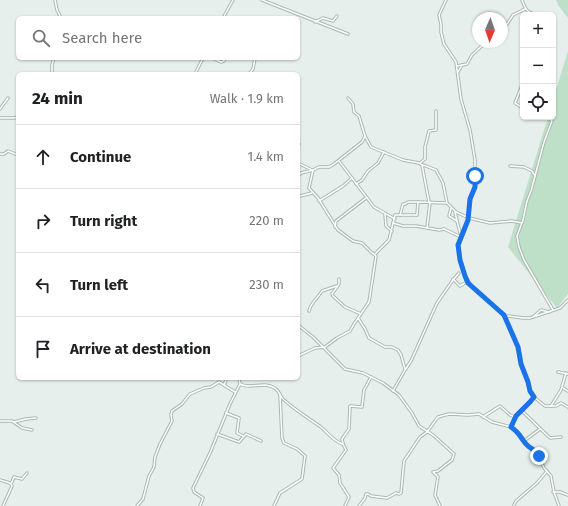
<!DOCTYPE html>
<html lang="en">
<head>
<meta charset="utf-8">
<style>
  :root { --surface:#fff; --page:#f2f2f2; --text:#202124; --muted:#757577; --line:#e0e0e0 }
  body { margin:0; font-family:"Fira Sans",sans-serif; background:var(--page); color:var(--text) }
  .controls { position:absolute; right:12px; top:12px; display:grid; overflow:hidden; border-radius:6px; box-shadow:0 1px 3px #0004 }
  .controls button { width:36px; height:36px; display:grid; place-items:center; padding:0; border:0; border-bottom:1px solid var(--line); background:var(--surface); color:var(--text); font:20px sans-serif }
  .compass { position:absolute; left:472px; top:12px; width:36px; height:36px; border-radius:50%; background:var(--surface); box-shadow:0 1px 3px #0004; rotate:182deg }
  .stop { position:absolute; width:12px; height:12px; margin:-9px; border:3px solid #1a73e8; border-radius:50%; background:#fff }
  .stop.end { background:#1a73e8; border-color:#fff; box-shadow:0 1px 4px #0008 }
  .list { margin:0; padding:0; list-style:none }
  h2 { display:flex; justify-content:space-between; align-items:center; height:52px; margin:0; padding:0 16px; font-size:17px }
  h2 small { font-size:13px; font-weight:400; color:var(--muted) }
  .list li { display:grid; grid-template-columns:26px 1fr auto; gap:12px; align-items:center; box-sizing:border-box; height:64px; padding:0 16px; border-top:1px solid var(--line) }
  .list b { display:block; font-size:15px; white-space:nowrap }
  .list em { font-size:13px; font-style:normal; color:var(--muted) }
  .icon { flex:none; width:22px; height:22px; fill:none; stroke:currentColor; stroke-width:2; stroke-linecap:round; stroke-linejoin:round }
  .map { position:relative; flex:none; width:568px; height:506px; overflow:hidden }
  .search { position:absolute; background:var(--surface); box-shadow:0 1px 3px #0004; left:16px; top:16px; width:284px; height:44px; display:flex; align-items:center; gap:10px; box-sizing:border-box; padding:0 14px; border-radius:6px; color:var(--muted); font-size:15px }
  .panel { position:absolute; background:var(--surface); box-shadow:0 1px 3px #0004; left:16px; top:72px; width:284px; height:308px; border-radius:6px }
  .map>svg:first-child { display:block }
</style>
</head>
<body>
<div class="map">
<svg width="568" height="506" viewBox="0 0 568 506">
  <rect width="100%" height="100%" fill="#e6efeb"/>
  <g fill="#bfe0c8">
    <path d="M556,0h12v18l-10,-13z"/>
    <path d="M568,51v243l-11,14 -49,-61 40,-130h5v-17z"/>
  </g>
  <g fill="none" stroke-linecap="round" stroke-linejoin="round">
    <g stroke="#a8b8b2" stroke-width="3.5">
      <g id="minor">
        <path d="M55,0l2,10 4,8"/>
        <path d="M262,0l86,34"/>
        <path d="M446,0l-7,15 2,9v8l3,12 12,18 5,37 9,31 5,30v27l-5,10 -2,23 -9,25 1,15 4,14 8,13 32,28 14,32 3,16 7,19 2,9 4,6 11,9h11l5,-3 7,4"/>
        <path d="M522,0c4,10 4,12 15,15"/>
        <path d="M223,18l10,-18"/>
        <path d="M315,22l8,-4 10,3 4,-5"/>
        <path d="M502,32l11,-17 12,-6"/>
        <path d="M212,58l9,4 3,-1 1,-3"/>
        <path d="M457,66l10,-2 5,-9 14,-13"/>
        <path d="M458,72l4,-7"/>
        <path d="M52,74v-9l2,-7"/>
        <path d="M195,74l8,-16"/>
        <path d="M249,74l4,-5 2,-11"/>
        <path d="M523,83l-8,20 8,5"/>
        <path d="M348,98l5,6 1,8 5,4 6,20 6,11 32,13 16,3 3,2 4,1 10,4 7,13 4,20 9,9 13,6 21,5 22,-2 10,2"/>
        <path d="M0,109l8,-11"/>
        <path d="M547,117l5,4 -8,21 -13,49 -4,10 -4,19 -6,16 2,11 5,13 29,50"/>
        <path d="M0,118h14l4,-1"/>
        <path d="M298,146l1,-2"/>
        <path d="M0,154h4l4,-3 10,4"/>
        <path d="M339,161l35,46 21,12"/>
        <path d="M298,163l14,7"/>
        <path d="M420,163l5,-4v-12l4,-16 7,-1v-19"/>
        <path d="M422,165l7,37"/>
        <path d="M510,166l14,1 8,4 3,5"/>
        <path d="M298,176l3,-3 12,-3"/>
        <path d="M356,184l6,-4 6,-9 10,-8 6,-11"/>
        <path d="M298,195l2,1 12,-3"/>
        <path d="M319,201l24,-15 9,-8"/>
        <path d="M451,208l-2,8 8,5 4,15"/>
        <path d="M455,212l2,9"/>
        <path d="M385,214l1,12 6,5"/>
        <path d="M400,215l3,-11h2l3,-2h10"/>
        <path d="M393,223l10,3h13l23,4 5,-1 17,8"/>
        <path d="M335,227l1,-6 30,-23"/>
        <path d="M427,228l3,-26"/>
        <path d="M375,254l14,-14 6,-25h22l1,-13 29,1"/>
        <path d="M339,279v5l-7,10 1,2 12,11 16,7"/>
        <path d="M453,279l7,7 5,-3h3"/>
        <path d="M309,311c2,-9 9,-13 13,-20l15,-5"/>
        <path d="M534,316l7,-6 8,2"/>
        <path d="M505,317l4,-1 14,2h7l30,-10 8,-8"/>
        <path d="M358,318l7,11 4,9 16,9h7l6,3 3,5 4,14"/>
        <path d="M298,325l15,12 32,32 18,4 20,10 16,12 13,18 7,13 14,9 21,19 -2,6 -14,11 -5,1 5,5 -3,18 5,11"/>
        <path d="M298,356l17,-8 10,-1 12,-9 13,-7 4,-7 15,-22 7,-46 -6,-5 -8,-8 -9,-2 -15,-11 -20,-32 -9,-10 4,-18 6,-3h10l5,-3 28,-22 3,-6"/>
        <path d="M558,372l10,2"/>
        <path d="M240,384c10,6 26,-4 36,5 3,2 4,7 7,10 12,11 25,19 38,28 7,6 13,15 22,17"/>
        <path d="M224,385l3,-7"/>
        <path d="M563,388l5,3"/>
        <path d="M393,391l12,-21 6,-9 26,-58 16,-23 6,-7"/>
        <path d="M551,406l10,-16 5,-17"/>
        <path d="M521,410l29,28 11,-1"/>
        <path d="M226,413l13,5 -2,15 6,3"/>
        <path d="M483,417l17,-11 10,9 5,2"/>
        <path d="M0,421h12l10,7 10,2"/>
        <path d="M14,422l12,-3 10,-1"/>
        <path d="M511,427l6,-13 17,-17"/>
        <path d="M217,434l22,8 7,-8 15,7"/>
        <path d="M524,441l16,-12"/>
        <path d="M0,480l10,3 2,3 -9,20"/>
        <path d="M11,484l3,-7 8,2 5,-6"/>
        <path d="M553,492h7l8,3"/>
        <path d="M514,505l2,-4 21,-18 10,-12"/>
        <path d="M137,506l6,-7 6,-23 5,-9 1,-10 5,-13 12,-23 -1,-6 1,-4 10,-7 8,-10 14,-6 7,-1 8,-5 16,10"/>
        <path d="M200,506l3,-8 -9,-6 -1,-4 17,-35 20,-49 10,-20 -1,-6"/>
        <path d="M274,506l6,-13 22,-14 3,-23 -8,-7 -13,-6 -2,-5 -2,-43"/>
        <path d="M345,506l4,-9 -9,-14 -1,-8 -6,-7 13,-18 -3,-6 -1,-5 7,-10 1,-23 12,1 2,-17 7,-13"/>
        <path d="M359,506l6,-8 1,-4h2l3,2 16,2 9,-5 3,1 2,-1 3,-32 16,-24 7,-5 11,-15 11,-3 19,1 11,-1 13,8 19,5 9,7 6,10 11,8 7,16 7,8 3,16 5,14"/>
      </g>
    </g>
    <use href="#minor" stroke="#fff" stroke-width="1.5"/>
  </g>
  <g fill="none" stroke-linecap="round" stroke-linejoin="round">
    <path stroke="#1a73e8" stroke-width="5" d="M475,176v11l-5,12 -2,21 -10,25 2,15 5,16 3,7 36,32 14,32 3,17 7,18 2,9 4,6 -4,5 -14,14 -5,11c9,6 10,12 16,18 4,4 9,5 12,11"/>
  </g>
</svg>
<div class="controls">
<button>+</button>
<button>−</button>
<button><svg class="icon" aria-label="locate" viewBox="0 0 24 24"><circle cx="12" cy="12" r="6"/><path d="M12 2v4M12 18v4M2 12h4M18 12h4"/></svg></button>
</div>
<svg class="compass" viewBox="-18 -18 36 36"><path d="M0-13l5 13h-10z" fill="#e53935"/><path d="M0 13l5-13h-10z" fill="#757577"/></svg>
<div class="stop" style="left:475px;top:176px"></div>
<div class="stop end" style="left:539px;top:456px"></div>
<div class="search"><svg class="icon" aria-label="search" viewBox="0 0 24 24"><circle cx="10" cy="10" r="6"/><path d="M15 15l6 6"/></svg>Search here</div>
<section class="panel">
<h2>24 min<small>Walk · 1.9 km</small></h2>
<ul class="list">
<li><svg class="icon" aria-label="ahead" viewBox="0 0 24 24"><path d="M12 20V5M6 11l6-6 6 6"/></svg><div><b>Continue</b></div><em>1.4 km</em></li>
<li><svg class="icon" aria-label="right" viewBox="0 0 24 24"><path d="M7 20v-9h11M14 6l5 5-5 5"/></svg><div><b>Turn right</b></div><em>220 m</em></li>
<li><svg class="icon" aria-label="left" viewBox="0 0 24 24"><path d="M17 20v-9H6M10 6l-5 5 5 5"/></svg><div><b>Turn left</b></div><em>230 m</em></li>
<li><svg class="icon" aria-label="arrive" viewBox="0 0 24 24"><path d="M6 21V4h12l-3 4 3 4H6"/></svg><div><b>Arrive at destination</b></div></li>
</ul>
</section>
</div>
</body>
</html>
